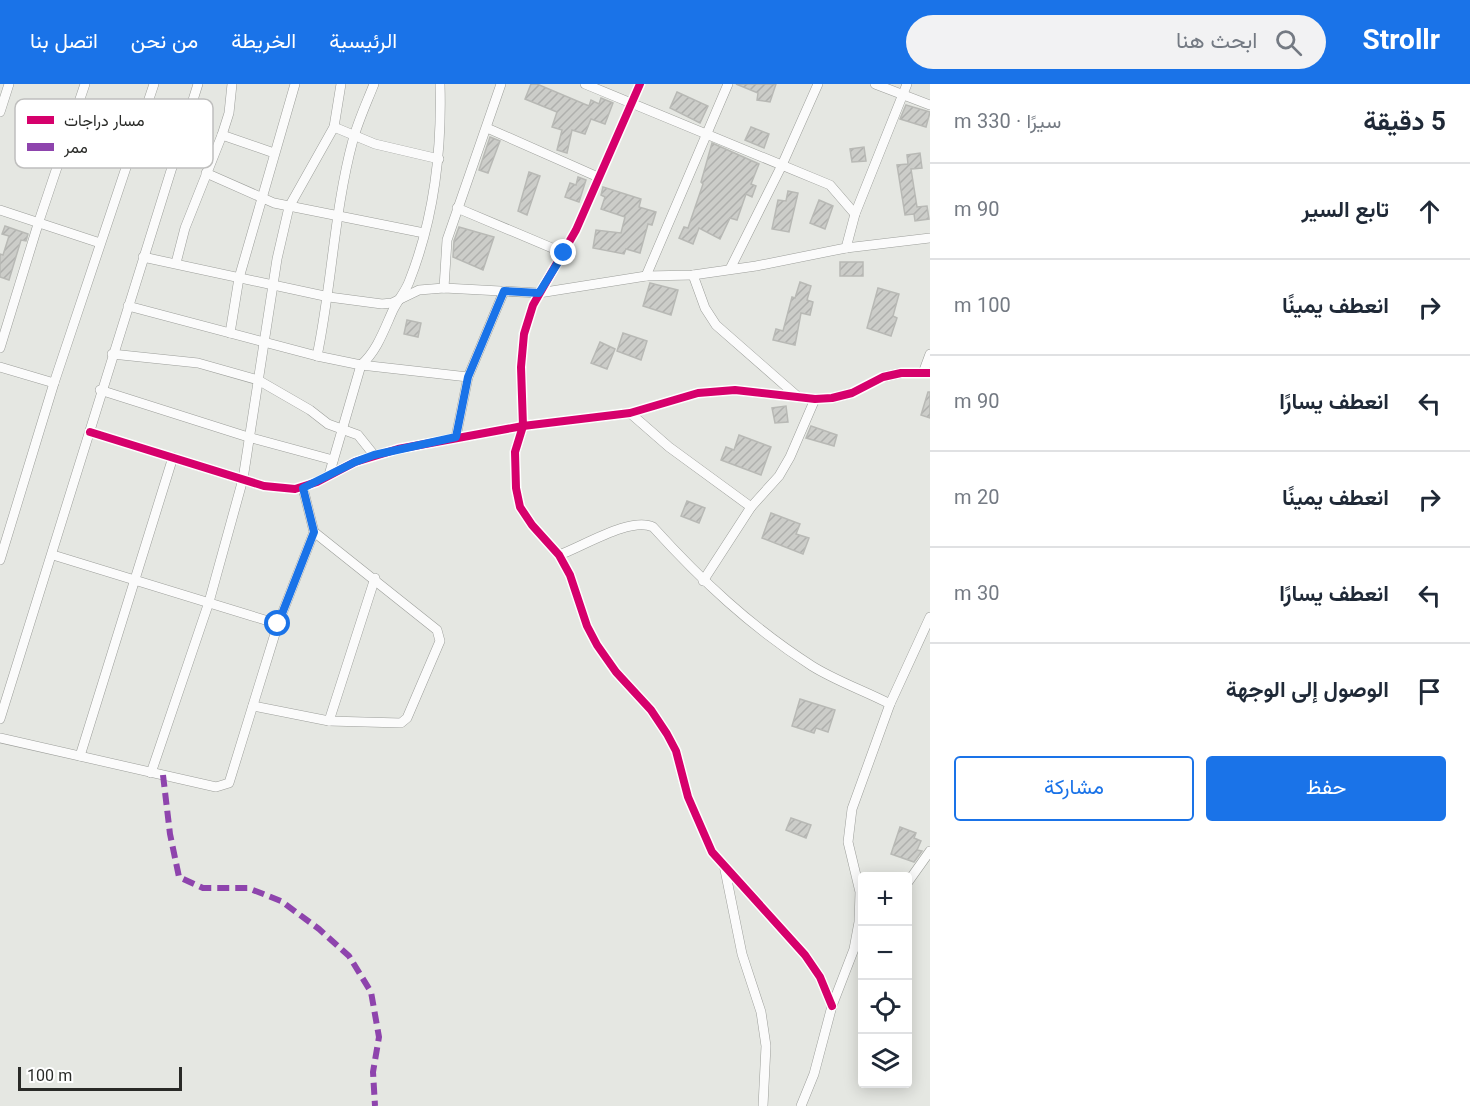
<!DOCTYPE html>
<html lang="ar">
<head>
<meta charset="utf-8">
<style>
  :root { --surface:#fff; --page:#f2f2f3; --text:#1f2937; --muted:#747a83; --line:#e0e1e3; --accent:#1a73e8 }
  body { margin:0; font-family:Georgia,Vazirmatn,serif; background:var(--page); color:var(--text); direction:rtl }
  .controls { position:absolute; right:18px; bottom:18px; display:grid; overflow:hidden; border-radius:6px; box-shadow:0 3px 15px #0003 }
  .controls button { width:54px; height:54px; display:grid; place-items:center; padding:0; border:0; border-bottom:2px solid var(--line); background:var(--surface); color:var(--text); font:30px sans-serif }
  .scale { position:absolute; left:18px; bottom:15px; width:164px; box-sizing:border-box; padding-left:6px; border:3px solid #292a27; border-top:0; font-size:16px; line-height:21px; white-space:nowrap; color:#292a27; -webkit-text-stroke:4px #fff; paint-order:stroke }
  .stop { position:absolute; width:18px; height:18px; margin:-14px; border:4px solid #1a73e8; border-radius:50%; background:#fff }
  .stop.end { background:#1a73e8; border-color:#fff; box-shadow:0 2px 6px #0008 }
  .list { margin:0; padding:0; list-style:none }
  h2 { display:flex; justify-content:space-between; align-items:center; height:78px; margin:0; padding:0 24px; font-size:26px }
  h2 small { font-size:20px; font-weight:400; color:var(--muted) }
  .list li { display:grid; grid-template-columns:39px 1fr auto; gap:18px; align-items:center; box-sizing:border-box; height:96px; padding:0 24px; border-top:2px solid var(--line) }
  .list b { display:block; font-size:22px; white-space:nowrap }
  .list em { font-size:20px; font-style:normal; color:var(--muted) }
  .actions { display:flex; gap:12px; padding:18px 24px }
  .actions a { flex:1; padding:14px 0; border:2px solid var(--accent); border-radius:6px; text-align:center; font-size:21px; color:var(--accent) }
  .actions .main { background:var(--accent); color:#fff }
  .icon { flex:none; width:33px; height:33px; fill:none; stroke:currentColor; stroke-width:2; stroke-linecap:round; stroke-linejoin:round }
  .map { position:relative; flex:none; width:930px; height:1022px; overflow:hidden; direction:ltr }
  header { display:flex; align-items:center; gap:36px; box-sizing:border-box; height:84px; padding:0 30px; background:var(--accent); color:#fff }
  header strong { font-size:28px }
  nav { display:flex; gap:33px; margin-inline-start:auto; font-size:21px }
  .search { width:420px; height:54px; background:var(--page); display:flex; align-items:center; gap:15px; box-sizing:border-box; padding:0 21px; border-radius:33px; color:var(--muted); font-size:22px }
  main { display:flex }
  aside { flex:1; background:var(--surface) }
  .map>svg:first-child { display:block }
</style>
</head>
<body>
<header>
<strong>Strollr</strong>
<div class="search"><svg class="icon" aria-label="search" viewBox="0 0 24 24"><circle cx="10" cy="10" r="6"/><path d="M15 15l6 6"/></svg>ابحث هنا</div>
<nav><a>الرئيسية</a><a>الخريطة</a><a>من نحن</a><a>اتصل بنا</a></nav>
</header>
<main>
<aside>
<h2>5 دقيقة<small>سيرًا · 330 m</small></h2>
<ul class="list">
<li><svg class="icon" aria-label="ahead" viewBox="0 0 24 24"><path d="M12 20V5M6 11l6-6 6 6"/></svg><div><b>تابع السير</b></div><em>90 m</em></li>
<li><svg class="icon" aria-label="right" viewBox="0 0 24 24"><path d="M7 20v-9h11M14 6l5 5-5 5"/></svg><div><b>انعطف يمينًا</b></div><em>100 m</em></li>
<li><svg class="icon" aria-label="left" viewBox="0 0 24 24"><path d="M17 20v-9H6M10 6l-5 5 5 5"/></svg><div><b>انعطف يسارًا</b></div><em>90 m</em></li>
<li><svg class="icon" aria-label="right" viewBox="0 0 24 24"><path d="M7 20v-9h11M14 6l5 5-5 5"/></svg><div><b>انعطف يمينًا</b></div><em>20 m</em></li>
<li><svg class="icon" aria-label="left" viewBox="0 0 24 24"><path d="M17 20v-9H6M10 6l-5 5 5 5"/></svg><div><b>انعطف يسارًا</b></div><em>30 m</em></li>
<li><svg class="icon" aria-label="arrive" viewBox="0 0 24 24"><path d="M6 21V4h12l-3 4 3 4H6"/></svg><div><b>الوصول إلى الوجهة</b></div></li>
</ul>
<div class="actions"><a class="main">حفظ</a><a>مشاركة</a></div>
</aside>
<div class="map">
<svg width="930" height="1022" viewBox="0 0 930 1022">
  <defs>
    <pattern id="building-hatch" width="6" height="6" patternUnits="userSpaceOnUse" patternTransform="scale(1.5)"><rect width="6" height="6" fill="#cccdc9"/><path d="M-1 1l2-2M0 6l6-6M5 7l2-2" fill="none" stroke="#afb0ad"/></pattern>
  </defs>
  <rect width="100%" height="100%" fill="#e5e7e2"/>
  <g fill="url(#building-hatch)" stroke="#b8b9b5" stroke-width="1.5">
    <path d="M531,0h6l52,22 2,-6 8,4 2,-6 12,5 -8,21 -14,-5 -6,15 -13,-4 -5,23 -10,-3 5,-20 -10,-3 5,-15 -32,-13z"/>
    <path d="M736,0h40l-6,18 -13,-2 1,-7z"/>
    <path d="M677,8l31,14 -8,17 -30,-15z"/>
    <path d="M906,21l24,7 -4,15 -26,-8z"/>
    <path d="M751,43l18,7 -5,14 -19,-8z"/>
    <path d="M490,53l10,4 -12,32 -9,-3z"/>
    <path d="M712,59l47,21 -8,20 5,2 -4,11 -6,-3 -9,26 -7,-2 -10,21 -21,-11 -6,16 -14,-6 5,-11 4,1 15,-44 -2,-2z"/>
    <path d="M864,63l2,14 -14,1 -2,-13z"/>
    <path d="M920,69l2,15 -11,1 6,38 10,-1 2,13 -14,2 -1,-7 -9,1 -8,-50 11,-1 -1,-9z"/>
    <path d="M529,88l11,4 -13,39 -9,-4z"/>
    <path d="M578,93l8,3 -7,22 -14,-5 5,-14 6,2z"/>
    <path d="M603,103l38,12 -2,8 17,5 -4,13 -4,-1 -8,29 -14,-4 -2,5 -31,-6 3,-18 25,3 4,-16 -24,-8 4,-12 -4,-2z"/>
    <path d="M788,107l10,2 -9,39 -17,-3 6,-29 8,1z"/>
    <path d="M819,116l14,6 -8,23 -15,-6z"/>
    <path d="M5,142l23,8 -2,7 -5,-1 -12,40 -9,-3v-23l3,1 6,-19 -7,-2z"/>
    <path d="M459,143l35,10 -11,33 -30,-13 1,-16z"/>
    <rect x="840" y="178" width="23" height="14"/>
    <path d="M800,198l11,4 -4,14 6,2 -3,13 -9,-2 -6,32 -22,-5 3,-11 7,2 9,-34 3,1z"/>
    <path d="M650,199l28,7 -7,25 -28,-9z"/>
    <path d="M878,204l21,6 -6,22 4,2 -6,18 -24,-8z"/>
    <path d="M407,236l14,3 -3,14 -14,-3z"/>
    <path d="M623,249l24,8 -6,19 -24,-9z"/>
    <path d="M600,258l15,7 -8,20 -16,-6z"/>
    <path d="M928,308h2v26l-9,-3z"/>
    <path d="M786,322l2,16 -13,1 -3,-15z"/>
    <path d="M811,342l26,9 -3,11 -28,-8z"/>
    <path d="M739,351l32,12 -10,28 -40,-15 5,-13 8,3z"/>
    <path d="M687,417l18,7 -6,15 -18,-7z"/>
    <path d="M771,429l29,11 -4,10 13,4 -6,16 -41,-16z"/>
    <path d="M800,615l35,11 -7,22 -12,-4 -2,5 -22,-7z"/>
    <path d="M791,734l20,7 -5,13 -20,-8z"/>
    <path d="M900,743l16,6 -2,5 7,3 -4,9 5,1 -8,11 -23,-8z"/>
  </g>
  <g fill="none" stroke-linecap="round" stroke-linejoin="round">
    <g stroke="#9c9e9a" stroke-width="10">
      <g id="street">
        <path d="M585,0l245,101 25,29"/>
        <path d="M640,0l-64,146 -43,75 -9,29 -3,33 2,59 -8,26 1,36 4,19 12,18 27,30 11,20 17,51 10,19 19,27 35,38 16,24 9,17 12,46 24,55 93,103 15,22 12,29"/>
        <path d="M875,0l55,21"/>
        <path d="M0,28l9,-28"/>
        <path d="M334,43l41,17 64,15"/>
        <path d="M487,44l111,49"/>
        <path d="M222,51l52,18"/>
        <path d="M206,89l68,30 150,30"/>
        <path d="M457,124l107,45"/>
        <path d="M0,126l100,33"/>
        <path d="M846,164l9,-34 52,-130"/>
        <path d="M143,173l186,40 53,7 10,-1 27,-13 25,-2 95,5 107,-17 47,-1 63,-9 90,-18 84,-10"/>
        <path d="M176,179l9,-35 37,-93 7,-22 3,-29"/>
        <path d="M730,185l52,-104 36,-81"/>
        <path d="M693,191l12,33 11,17 81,71"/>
        <path d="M646,192l82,-192"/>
        <path d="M444,204l3,-48 54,-156"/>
        <path d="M128,222l189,50 44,9 107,12"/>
        <path d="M230,249l9,-55 56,-194"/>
        <path d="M0,264l39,-127 46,-137"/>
        <path d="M112,270l86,9 60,17 52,30 18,14 30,11 16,20"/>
        <path d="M317,272c15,-71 17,-146 36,-216 5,-19 14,-38 21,-56"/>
        <path d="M0,283l54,16"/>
        <path d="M923,289l7,-19"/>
        <path d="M100,306l148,47 85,23"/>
        <path d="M630,329l39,34 82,60"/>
        <path d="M90,348l174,54 31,3 22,-7 38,-20 43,-13 125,-23 107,-13 68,-20 37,-3 80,9 17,-1 20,-5 31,-16 18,-4h29"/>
        <path d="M456,353l12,-60 36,-86"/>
        <path d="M329,391l32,-110c16,-14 23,-35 32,-55 5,-10 12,-18 16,-28 25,-63 33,-131 31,-198"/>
        <path d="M53,471l225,69"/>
        <path d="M559,471c23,-8 72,-39 94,-28 48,53 98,100 159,139 24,15 53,25 78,38"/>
        <path d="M0,476l54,-177 100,-299"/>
        <path d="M703,497l48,-74 28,-31 11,-19 25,-58"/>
        <path d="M253,622l76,15 72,2 6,-5 33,-77 -3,-11 -123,-98"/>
        <path d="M0,635l198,-635"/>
        <path d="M329,637l46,-143"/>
        <path d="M0,654l216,49 13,-4 49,-159 36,-92 -11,-44"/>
        <path d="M80,672l93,-299"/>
        <path d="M151,689l58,-171 34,-123 34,-220 12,-52 45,-80 7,-43"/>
        <path d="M724,781l18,89 19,58 5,34 -3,60"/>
        <path d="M908,798l22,-31"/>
        <path d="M801,1022l13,-32 18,-68 22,-57 5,-27 1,-30 -12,-50 4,-33 38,-105 40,-87"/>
      </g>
    </g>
    <use href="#street" stroke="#fbfbfb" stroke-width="9"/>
    <path stroke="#8e44ad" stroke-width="6" stroke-dasharray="12 6" stroke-linecap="butt" d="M163,691l7,59 9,43 24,11h45l33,13 38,28 30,27 22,36 8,45 -6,35 2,34"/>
    <g stroke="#fff" stroke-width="11">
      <g id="cycleway">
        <path d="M640,0l-64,146 -43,75 -9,29 -3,33 2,59 -8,26 1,36 4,19 12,18 27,30 11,20 17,51 10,19 19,27 35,38 16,24 9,17 12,46 24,55 93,103 15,22 12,29"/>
        <path d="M90,348l174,54 31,3 22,-7 38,-20 43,-13 125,-23 107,-13 68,-20 37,-3 80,9 17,-1 20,-5 31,-16 18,-4h29"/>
      </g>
    </g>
    <use href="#cycleway" stroke="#d6006c" stroke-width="8"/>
  </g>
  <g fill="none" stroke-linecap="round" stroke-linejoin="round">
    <path stroke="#1a73e8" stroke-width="8" d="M278,540l36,-92 -11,-44 52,-26 19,-7 82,-18 12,-60 36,-86 35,2 25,-40"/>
  </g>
  <rect x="15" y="15" width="198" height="69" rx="9" fill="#fff" stroke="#bfbfbe" stroke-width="1.5"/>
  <rect x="27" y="32" width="27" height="8" fill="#d6006c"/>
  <rect x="27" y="59" width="27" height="8" fill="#8e44ad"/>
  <g font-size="16" fill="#292a27">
    <text x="64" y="42">مسار دراجات</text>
    <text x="64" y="69">ممر</text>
  </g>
</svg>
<div class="controls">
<button>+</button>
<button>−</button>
<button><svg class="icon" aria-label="locate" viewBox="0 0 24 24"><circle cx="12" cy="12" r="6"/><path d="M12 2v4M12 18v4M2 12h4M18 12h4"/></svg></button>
<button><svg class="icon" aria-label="layers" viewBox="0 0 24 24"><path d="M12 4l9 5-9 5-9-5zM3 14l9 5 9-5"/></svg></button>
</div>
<div class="scale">100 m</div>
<div class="stop" style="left:278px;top:540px"></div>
<div class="stop end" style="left:564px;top:169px"></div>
</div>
</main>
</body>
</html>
